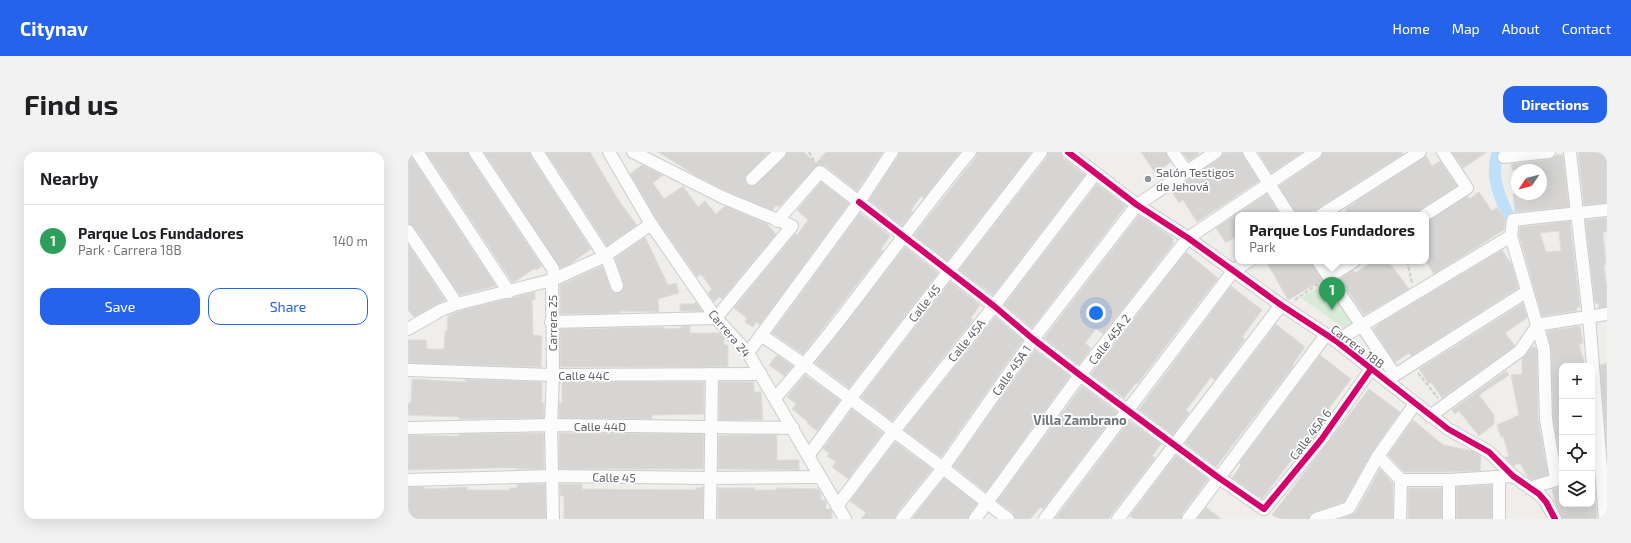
<!DOCTYPE html>
<html lang="en">
<head>
<meta charset="utf-8">
<style>
  :root { --surface:#fff; --page:#f2f2f2; --text:#202124; --muted:#757577; --line:#e0e0e0; --accent:#2563eb }
  body { margin:0; font-family:"Exo 2",sans-serif; background:var(--page); color:var(--text) }
  .controls { position:absolute; right:12px; bottom:12px; display:grid; overflow:hidden; border-radius:8px; box-shadow:0 4px 16px #0002 }
  .controls button { width:36px; height:36px; display:grid; place-items:center; padding:0; border:0; border-bottom:1px solid var(--line); background:var(--surface); color:var(--text); font:20px sans-serif }
  .compass { position:absolute; left:1103px; top:12px; width:36px; height:36px; border-radius:50%; background:var(--surface); box-shadow:0 4px 16px #0002; rotate:235deg }
  .you { position:absolute; left:688px; top:161px; width:14px; height:14px; margin:-10px; border:3px solid #fff; border-radius:50%; background:#1a73e8; box-shadow:0 0 0 6px #1a73e833 }
  .badge { display:grid; place-items:center; width:26px; height:26px; border-radius:50%; background:var(--accent); color:#fff; font-size:13px; font-weight:700 }
  .pin { position:absolute; translate:-50% -33px; filter:drop-shadow(0 1px 2px #0008) }
  .pin::after { content:''; position:absolute; top:21px; width:14px; height:12px; background:inherit; clip-path:polygon(0 0,100% 0,50% 100%) }
  .popup { position:absolute; left:827px; top:60px; width:194px; height:52px; box-sizing:border-box; display:grid; place-content:center; border-radius:8px; background:var(--surface); filter:drop-shadow(0 1px 3px #0005); font-size:13px; white-space:nowrap; color:var(--muted) }
  .popup b { font-size:15px; color:var(--text) }
  .popup::after { content:''; position:absolute; left:50%; top:100%; margin-left:-8px; border:8px solid transparent; border-top-color:var(--surface) }
  .list { margin:0; padding:0; list-style:none }
  h2 { display:flex; justify-content:space-between; align-items:center; height:52px; margin:0; padding:0 16px; font-size:17px }
  h2 small { font-size:13px; font-weight:400; color:var(--muted) }
  .list li { display:grid; grid-template-columns:26px 1fr auto; gap:12px; align-items:center; box-sizing:border-box; height:72px; padding:0 16px; border-top:1px solid var(--line) }
  .list b { display:block; font-size:15px; white-space:nowrap }
  .list p { margin:0; font-size:13px; white-space:nowrap; color:var(--muted) }
  .list em { font-size:13px; font-style:normal; color:var(--muted) }
  .actions { display:flex; gap:8px; padding:12px 16px }
  .actions a { flex:1; padding:9px 0; border:1px solid var(--accent); border-radius:12px; text-align:center; font-size:14px; color:var(--accent) }
  .actions .main { background:var(--accent); color:#fff }
  .icon { flex:none; width:22px; height:22px; fill:none; stroke:currentColor; stroke-width:2; stroke-linecap:round; stroke-linejoin:round }
  .map { position:relative; flex:none; width:1199px; height:367px; overflow:hidden; border-radius:12px }
  header { display:flex; align-items:center; gap:24px; box-sizing:border-box; height:56px; padding:0 20px; background:var(--accent); color:#fff }
  header strong { font-size:19px }
  nav { display:flex; gap:22px; margin-inline-start:auto; font-size:14px }
  .intro { display:flex; align-items:center; justify-content:space-between; box-sizing:border-box; height:96px; padding:0 24px }
  h1 { margin:0; font-size:28px }
  .button { padding:10px 18px; border-radius:12px; background:var(--accent); color:#fff; font-size:14px; font-weight:700 }
  main { display:flex; gap:24px; padding:0 24px }
  aside { flex:1; background:var(--surface); border-radius:12px; box-shadow:0 4px 16px #0002 }
  .map>svg:first-child { display:block }
</style>
</head>
<body>
<header>
<strong>Citynav</strong>
<nav><a>Home</a><a>Map</a><a>About</a><a>Contact</a></nav>
</header>
<div class="intro"><h1>Find us</h1><a class="button">Directions</a></div>
<main>
<aside>
<h2>Nearby<small></small></h2>
<ul class="list">
<li><span class="badge" style="background:#2e9e5b">1</span><div><b>Parque Los Fundadores</b><p>Park · Carrera 18B</p></div><em>140 m</em></li>
</ul>
<div class="actions"><a class="main">Save</a><a>Share</a></div>
</aside>
<div class="map">
<svg width="1199" height="367" viewBox="0 0 1199 367">
  <rect width="100%" height="100%" fill="#efeeea"/>
  <path fill="#d8ebd6" d="M920,129l26,41 -10,6 -43,-30z"/>
  <g fill="none" stroke-linecap="round" stroke-linejoin="round">
    <path stroke="#bfe0f9" stroke-width="12" d="M1090,0c-9,26 3,48 14,71"/>
  </g>
  <g fill="#d6d5d3" stroke="#deddd9" fill-rule="evenodd">
    <path d="M0,0h2l1,4 85,130 -36,9 -46,-68 -6,-3z"/>
    <path d="M18,0h42l1,4 73,110 -6,4 -1,-2 -19,13 -4,1z"/>
    <path d="M76,0h46l1,4 60,93 -21,15 -10,4z"/>
    <path d="M138,0h44l29,49 18,24 -30,21z"/>
    <path d="M250,0h111l-24,25 1,7 7,2 32,-29 2,-5h17l12,11 10,-11h57l-26,39 -32,-25 -7,-1 -39,42 -2,-2 -5,5 -44,-18 -33,-17z"/>
    <path d="M491,0h61l-36,46 -3,-2 -10,14 2,2 -11,14 -33,-26 29,-44z"/>
    <path d="M569,0h55l-85,109 -33,-26 62,-78z"/>
    <path d="M640,0h13l2,6 22,17 -92,120 -34,-25 88,-113z"/>
    <path d="M733,0h25l5,10 -16,11z"/>
    <path d="M774,0h16l1,2 -10,7z"/>
    <path d="M817,0h17l17,29 -62,41 -14,-22 -4,3 -8,-12 49,-33z"/>
    <path d="M850,0h45l-32,21z"/>
    <path d="M915,0h79l1,2 -91,58 2,3h-18l-17,-29 41,-28z"/>
    <path d="M1045,0h34l-24,16 -11,-15z"/>
    <path d="M1170,0h29v51l-23,2z"/>
    <path d="M1148,3h7l6,52 -54,5 -2,-18h28v-24h-29l-1,-6 39,-5z"/>
    <path d="M1018,4l6,10 8,-5 17,25 -36,23 -3,6h-69l-4,-6z"/>
    <path d="M234,13l21,10 -10,8 11,16 19,-13 15,21 7,-6 11,13 9,-8 41,17 10,11 -54,65 -3,-2 -5,5 -6,-9 4,-4 -11,-15 -4,3 -40,-57 -27,-46z"/>
    <path d="M413,30l28,21 -89,122 -4,-3 -3,5 -8,-5 2,-4 -13,-10 61,-74 2,1 11,-15 -11,-10z"/>
    <path d="M689,32l29,22 -94,122 -28,-23z"/>
    <path d="M1071,40l13,19 5,-4 8,13 -1,10 -70,44 -8,-12v-40l42,-26 1,3z"/>
    <path d="M859,42l13,21h-42v20l-12,8 -10,-15z"/>
    <path d="M452,61l30,23 -9,13 2,2 -80,103 -31,-21z"/>
    <path d="M731,63l35,24 -2,3 2,1 -71,91 -7,-5 -11,14 6,5 -12,17 -35,-27z"/>
    <path d="M1199,66v14h-4l3,33h-2l2,17h1v25l-8,1v-4l-4,-1 -10,-83z"/>
    <path d="M1162,69l10,86 -4,1 1,3 -35,5 -23,-81 1,-8zM1151,79l2,20 -15,1 -6,-19z"/>
    <path d="M237,85l23,48 8,-2 3,10 -21,6 1,13 -40,-1v2l-59,1v-29l42,-19 10,25 4,2 6,-2 2,-7 -9,-26z"/>
    <path d="M0,92l37,56 -31,17 -6,-7z"/>
    <path d="M497,95l33,26 -89,115 -34,-25z"/>
    <path d="M1094,98l10,15 6,23 -107,68 -2,-3 -14,9 -22,-33 7,-6z"/>
    <path d="M778,100l32,26 -81,106 -1,-1 -12,15 -33,-24z"/>
    <path d="M858,109h45l11,19 -34,20z"/>
    <path d="M966,109h14l21,28 -45,26 -24,-36 13,-9 2,3z"/>
    <path d="M542,130l30,23 -9,13 2,2 -81,101 -31,-24z"/>
    <path d="M823,134l31,24 -20,27 3,2 -30,41 -4,-3 -25,33 3,3 -16,22 -34,-26z"/>
    <path d="M127,140v8h-3l1,35 9,1 -1,31 -133,-4v-23h18l1,9h17l1,-18h2l1,-15 11,-5z"/>
    <path d="M288,150l6,9h-22v-7h14z"/>
    <path d="M1115,151l4,15 -22,15 10,13 -73,52 -11,-16 -2,2 -10,-15z"/>
    <path d="M587,165l28,23 -82,117 -37,-27z"/>
    <path d="M868,172l29,23 -12,17 1,1 -78,102 -31,-24z"/>
    <path d="M273,174h9v7h29l5,5v7h4v22h-168v-38l103,-2v2l18,-1z"/>
    <path d="M1172,174l3,17 -4,1 6,22h-23v103l-9,-51 -2,-69 -4,-18z"/>
    <path d="M1124,195h3l2,3 1,69 10,56 -17,5 -4,-4 -7,-13 -7,3 -8,-9 4,-1 -6,-20 -2,1 -4,-12 22,-10 -8,-40 11,-1v-15z"/>
    <path d="M627,198l35,26 -84,116 -33,-26z"/>
    <path d="M369,203l16,11 -9,10 -15,-11z"/>
    <path d="M912,203l31,24 -33,44 4,3 -7,9 -17,21 -2,-2 -34,45 -30,-21 9,-13 -2,-2z"/>
    <path d="M1199,211v86l-7,-84z"/>
    <path d="M1098,219l3,4 -30,20 15,20v9l-15,12 -20,-25 -4,3 -3,-4z"/>
    <path d="M397,223l35,25 -23,31 -10,-8 1,-1 -16,-13 4,-5 -9,-7z"/>
    <path d="M4,227l53,3v-3l77,3v21h2v15l-85,1v-2l-51,-2v-12h3z"/>
    <path d="M154,230h142v32l-50,1h-2v4l-93,-1v-15h3z"/>
    <path d="M311,230h35v10h7l2,28h-44z"/>
    <path d="M674,234l35,26 -74,97 -2,-2 -2,2 -9,10h-15l-2,-6 -16,-12z"/>
    <path d="M961,237l31,23 -28,40 -28,50 -30,10 -4,2 -1,5h-28l-9,-4z"/>
    <path d="M444,257l31,24 -35,46 -16,-12 4,-5 -9,-6 2,-3 -6,-4z"/>
    <path d="M1005,268l30,25 30,6 8,5 -1,15 -31,1h-45l-16,-17z"/>
    <path d="M721,269l32,23 -9,12 3,2 -47,61h-53z"/>
    <path d="M136,281v36h-27v-1h-21l-88,2v-35l51,1v-2z"/>
    <path d="M151,281l145,1 -1,35h-144z"/>
    <path d="M311,283h58v25h22v10l-81,-1z"/>
    <path d="M487,290l37,27 -36,45 -1,5h-34l5,-6 -16,-12z"/>
    <path d="M768,303l32,24 -26,35 -1,5h-47l-4,-3z"/>
    <path d="M972,317l13,14v36h-53l11,-4 5,-3z"/>
    <path d="M1184,324h2l3,43h-35l-7,-17 -3,-13 10,-3v18h30z"/>
    <path d="M536,326l33,26 -8,11 -1,4h-56z"/>
    <path d="M109,332h28l1,35h-138v-32h16v2l43,-2v3h42v-2h8z"/>
    <path d="M152,332h22v5l114,1v-2l7,-1v32h-139v-23h-4z"/>
    <path d="M1084,333v34h-36v-32z"/>
    <path d="M310,336h37v2h21v-2l43,1 2,4v6l5,2v8h4l2,2v8h-114z"/>
    <rect x="1000" y="336" width="34" height="31"/>
    <path d="M798,355l15,12h-24z"/>
  </g>
  <g fill="none" stroke-linecap="round" stroke-linejoin="round">
    <g stroke="#cbcccc" stroke-width="14">
      <g id="minor">
        <path d="M9,0l92,140"/>
        <path d="M67,0l78,117 1,5 -2,6 1,95 -2,50 2,94"/>
        <path d="M129,0l72,111 8,23"/>
        <path d="M201,0l42,72 65,94 32,35 97,166"/>
        <path d="M660,0l69,53 51,33 93,67 55,36 112,88 41,23 24,24 26,18 7,8 9,17"/>
        <path d="M765,0l13,19"/>
        <path d="M841,0l40,63"/>
        <path d="M1162,0l19,164 16,203"/>
        <path d="M1096,5l45,-5"/>
        <path d="M344,27l28,-27"/>
        <path d="M913,63l99,-63"/>
        <path d="M1017,63l42,-27 -24,-36"/>
        <path d="M369,69l43,-49 174,134 39,33 47,36 139,103 45,31 57,-69 50,-71"/>
        <path d="M0,79l49,73"/>
        <path d="M910,109l77,114"/>
        <path d="M921,125l25,-16"/>
        <path d="M143,170l165,-4 76,-92 -70,-29 -89,-45"/>
        <path d="M0,177l33,-19 16,-6 95,-24 53,-24 46,-32"/>
        <path d="M353,183l44,30 138,103 65,51"/>
        <path d="M928,189l175,-105"/>
        <path d="M340,201l111,-151 33,-50"/>
        <path d="M0,218l145,5 208,-1"/>
        <path d="M979,228l139,-88"/>
        <path d="M367,246c70,-78 128,-166 195,-246"/>
        <path d="M1022,264l90,-65 17,-25 5,-2 65,-10"/>
        <path d="M0,276l143,-3 242,3"/>
        <path d="M400,304l42,-57 191,-247"/>
        <path d="M970,304l23,24 -1,39"/>
        <path d="M1091,325v42"/>
        <path d="M1148,327l-10,-60 -2,-70 -33,-113 2,-16 94,-10"/>
        <path d="M0,328l144,-4 158,2 110,-1"/>
        <path d="M993,328h48l64,-4"/>
        <path d="M1122,336l32,-10"/>
        <path d="M429,354l57,-75 100,-125 101,-132"/>
        <path d="M302,367l2,-145"/>
        <path d="M494,367l41,-51 90,-129 104,-134 79,-53"/>
        <path d="M567,367l105,-144 108,-137 128,-86"/>
        <path d="M637,367l189,-249 15,-9"/>
        <path d="M710,367l163,-214"/>
        <path d="M780,367l138,-184"/>
        <path d="M908,367l33,-11 29,-52 37,-52"/>
        <path d="M1041,367v-39"/>
      </g>
    </g>
    <g stroke="#cacfcc" stroke-width="2" stroke-dasharray="4 2" stroke-linecap="butt">
      <path d="M401,0l6,10"/>
      <path d="M999,109l5,22"/>
      <path d="M887,148l24,-17"/>
      <path d="M1010,221l20,25"/>
    </g>
    <use href="#minor" stroke="#fdfcfc" stroke-width="12"/>
    <g stroke="#fff" stroke-width="8">
      <g id="cycleway">
        <path d="M660,0l69,53 51,33 93,67 55,36 112,88 41,23 24,24 26,18 7,8 9,17"/>
        <path d="M451,50l135,104 39,33 47,36 139,103 45,31 57,-69 50,-71"/>
      </g>
    </g>
    <use href="#cycleway" stroke="#d6006c" stroke-width="6"/>
  </g>
  <circle fill="#919496" stroke="#fff" stroke-width="1.5" cx="740" cy="27" r="4"/>
  <g text-anchor="middle" dominant-baseline="central" stroke-width="3.5" stroke-linejoin="round" paint-order="stroke">
    <g font-size="12" fill="#5f6368" stroke="#fff" text-anchor="start">
      <text x="748" y="20">Salón Testigos<tspan x="748" dy="14">de Jehová</tspan></text>
    </g>
    <g font-size="12" fill="#5f6368" stroke="#fff">
      <text transform="translate(516 151) rotate(-52)">Calle 45</text>
      <text transform="translate(144 171) rotate(-90)">Carrera 25</text>
      <text transform="translate(322 181) rotate(50)">Carrera 24</text>
      <text transform="translate(701 187) rotate(-52)">Calle 45A 2</text>
      <text transform="translate(558 188) rotate(-51)">Calle 45A</text>
      <text transform="translate(950 194) rotate(37)">Carrera 18B</text>
      <text transform="translate(603 218) rotate(-55)">Calle 45A 1</text>
      <text x="176" y="223">Calle 44C</text>
      <text x="192" y="274">Calle 44D</text>
      <text transform="translate(902 282) rotate(-53)">Calle 45A 6</text>
      <text transform="translate(206 325) rotate(1)">Calle 45</text>
    </g>
    <g font-size="13" font-weight="bold" fill="#70757a" stroke="#fff">
      <text x="672" y="268">Villa Zambrano</text>
    </g>
  </g>
</svg>
<div class="controls">
<button>+</button>
<button>−</button>
<button><svg class="icon" aria-label="locate" viewBox="0 0 24 24"><circle cx="12" cy="12" r="6"/><path d="M12 2v4M12 18v4M2 12h4M18 12h4"/></svg></button>
<button><svg class="icon" aria-label="layers" viewBox="0 0 24 24"><path d="M12 4l9 5-9 5-9-5zM3 14l9 5 9-5"/></svg></button>
</div>
<svg class="compass" viewBox="-18 -18 36 36"><path d="M0-13l5 13h-10z" fill="#e53935"/><path d="M0 13l5-13h-10z" fill="#757577"/></svg>
<div class="you"></div>
<div class="pin badge" style="left:924px;top:158px;background:#2e9e5b">1</div>
<div class="popup"><b>Parque Los Fundadores</b>Park</div>
</div>
</main>
</body>
</html>
